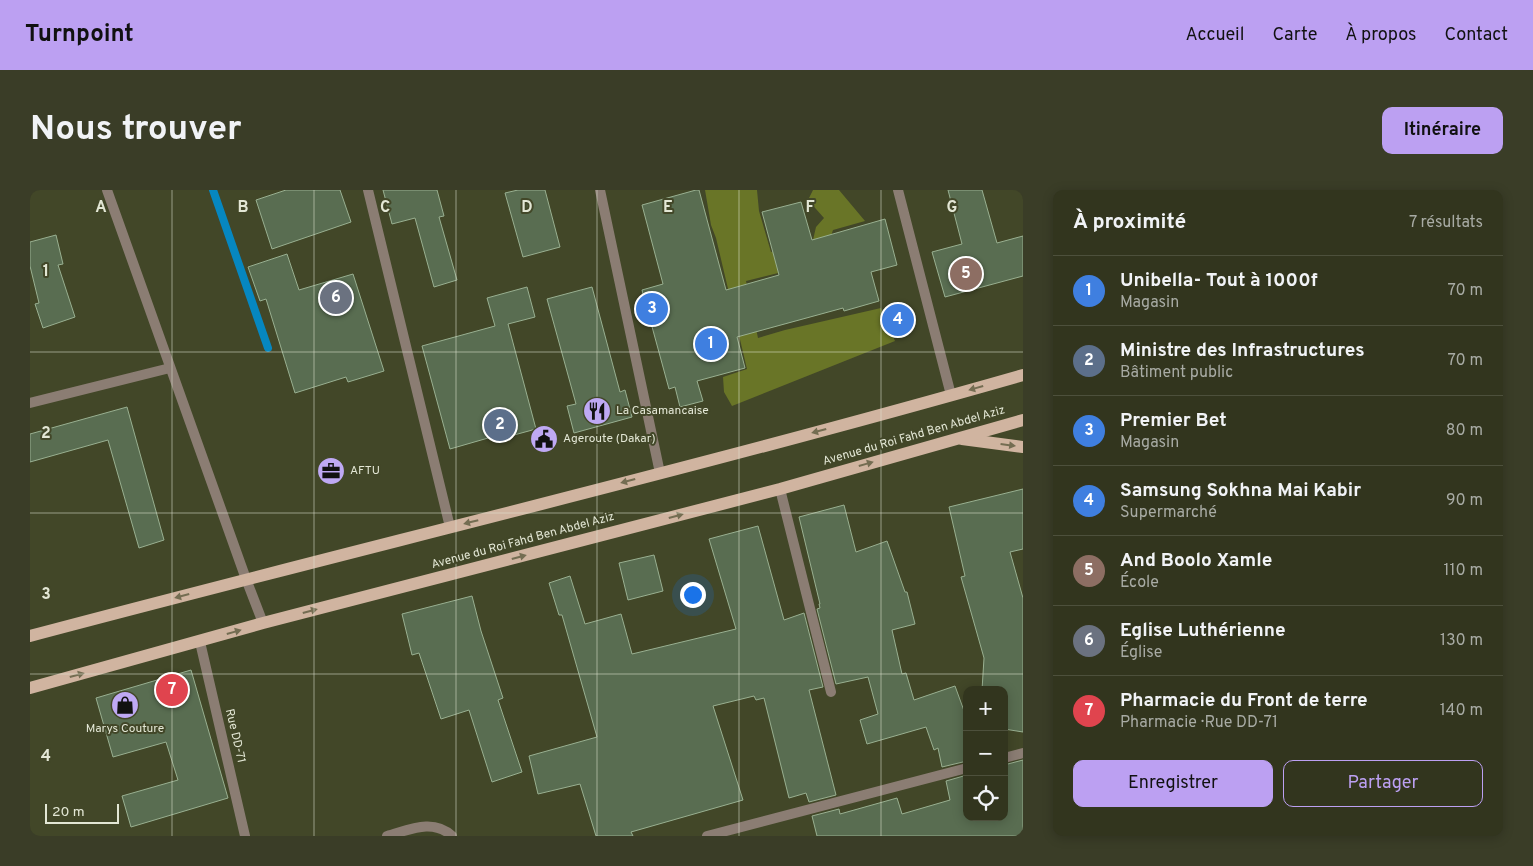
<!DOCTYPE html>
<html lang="fr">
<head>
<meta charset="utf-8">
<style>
  :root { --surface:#32351e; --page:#3a3d27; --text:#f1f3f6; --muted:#a8aba4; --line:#4d503c; --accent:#bca0f2 }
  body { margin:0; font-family:Overpass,sans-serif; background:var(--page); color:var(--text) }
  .controls { position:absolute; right:15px; bottom:15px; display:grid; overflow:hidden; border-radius:10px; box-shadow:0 2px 12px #0003 }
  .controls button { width:45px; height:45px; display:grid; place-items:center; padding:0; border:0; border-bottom:1px solid var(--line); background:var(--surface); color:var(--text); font:25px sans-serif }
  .scale { position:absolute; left:15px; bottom:12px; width:74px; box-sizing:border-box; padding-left:5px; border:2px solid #e3e7d5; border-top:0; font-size:14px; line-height:18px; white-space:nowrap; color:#e3e7d5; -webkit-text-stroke:4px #424728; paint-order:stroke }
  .you { position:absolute; left:662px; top:404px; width:18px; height:18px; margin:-12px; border:4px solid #fff; border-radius:50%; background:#1a73e8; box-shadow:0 0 0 8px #1a73e833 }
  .badge { display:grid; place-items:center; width:32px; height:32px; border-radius:50%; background:var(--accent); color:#fff; font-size:16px; font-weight:700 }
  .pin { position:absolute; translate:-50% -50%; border:2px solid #fff; box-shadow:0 1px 5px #0006 }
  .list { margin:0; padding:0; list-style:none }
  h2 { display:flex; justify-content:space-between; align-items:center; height:65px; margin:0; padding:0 20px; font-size:21px }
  h2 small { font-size:16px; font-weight:400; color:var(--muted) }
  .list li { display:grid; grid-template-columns:32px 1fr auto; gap:15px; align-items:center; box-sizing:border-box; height:70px; padding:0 20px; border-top:1px solid var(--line) }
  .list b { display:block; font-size:19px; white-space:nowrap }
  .list p { margin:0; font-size:16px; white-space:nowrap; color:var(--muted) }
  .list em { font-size:16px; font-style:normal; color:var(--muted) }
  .actions { display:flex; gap:10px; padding:15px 20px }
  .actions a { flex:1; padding:11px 0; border:1px solid var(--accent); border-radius:10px; text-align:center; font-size:18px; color:var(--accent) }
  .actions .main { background:var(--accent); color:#111 }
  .icon { flex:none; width:28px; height:28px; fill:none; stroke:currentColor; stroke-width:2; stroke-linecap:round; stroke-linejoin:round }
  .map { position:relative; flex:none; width:993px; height:646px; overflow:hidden; border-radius:10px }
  header { display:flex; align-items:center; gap:30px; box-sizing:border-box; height:70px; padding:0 25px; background:var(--accent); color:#111 }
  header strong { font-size:24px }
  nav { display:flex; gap:28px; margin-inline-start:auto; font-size:18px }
  .intro { display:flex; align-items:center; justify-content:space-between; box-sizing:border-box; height:120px; padding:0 30px }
  h1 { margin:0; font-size:35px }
  .button { padding:12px 22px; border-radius:10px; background:var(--accent); color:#111; font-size:18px; font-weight:700 }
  main { display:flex; gap:30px; padding:0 30px }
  aside { flex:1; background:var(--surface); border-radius:10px; box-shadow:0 2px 12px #0003 }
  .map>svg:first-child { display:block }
</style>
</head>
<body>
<header>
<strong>Turnpoint</strong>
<nav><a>Accueil</a><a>Carte</a><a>À propos</a><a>Contact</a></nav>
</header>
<div class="intro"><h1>Nous trouver</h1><a class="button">Itinéraire</a></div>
<main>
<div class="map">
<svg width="993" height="646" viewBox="0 0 993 646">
  <rect width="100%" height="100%" fill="#424728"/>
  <path fill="#697527" d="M675,0h52l2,21 12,41 42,-12 3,-13 8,-9 -16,-18 5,-10h26l26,31 -32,9 -2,6 4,23 -89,22 12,57 27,-8 96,-22 14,33 -163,65 -8,-14 -1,-15 24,-8 -31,-131 -5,-13z"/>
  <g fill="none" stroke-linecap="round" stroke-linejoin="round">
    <path stroke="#0687c0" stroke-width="8" d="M183,0l55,158"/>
  </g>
  <g fill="#596d51" stroke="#99b091">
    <path d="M256,0h54l11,32 -79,27 -16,-49z"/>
    <path d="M353,0h54l7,26 -5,1 18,63 -23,7 -19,-69 -23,6z"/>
    <path d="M488,0h27l15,57 -37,10 -18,-64z"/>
    <path d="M666,0h3l27,100 53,-15 -17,-63 39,-10 11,38 73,-21 12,46 -26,7 8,29 -35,10 -1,-3 -106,29 8,31 -48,13 6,20 -23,6 -5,-20 -6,2 -27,-99 21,-6 -21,-79z"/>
    <path d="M918,0h34l15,53 26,-7v40l-78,21 -13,-45 30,-8z"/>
    <path d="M26,45l7,29 -5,1 17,52 -32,11 -8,-24 4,-1 -9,-37v-24z"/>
    <path d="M257,64l12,36 54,-16 31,97 -36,11 -2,-5 -51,16 -29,-94 -6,2 -12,-34z"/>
    <path d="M497,97l8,30 -27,7 28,105 -33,9 -1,-4 -52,15 -28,-103 73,-20 -8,-28z"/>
    <path d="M562,97l28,105 5,-2 7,27 -58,16 -7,-27 9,-2 -29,-105z"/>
    <path d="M97,217l37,133 -25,8 -31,-108 -78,22v-28z"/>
    <path d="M993,299v60l-13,3 13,46v134l-19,-3v-39h-22l2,-32 -23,-81 4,-1 -16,-69z"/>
    <path d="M814,315l12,47 31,-11 18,51h2l8,32 -23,6 10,44 4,-1 8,27 41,-14 12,33v42l-25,6 -4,-19 -4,2 -8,-23 -59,17 -7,-24 18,-6 -10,-37 -32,7 -19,-75 3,-1 -1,-4h1l-21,-87z"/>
    <path d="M728,336l26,94 20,-7 19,74 -14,3 27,105 -27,7 -3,-9 -17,5 -25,-100 -8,2 -2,-4 -41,10 30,94 -112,32 2,4h-37l-16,-52 -42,10 -9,-38 68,-19 -35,-122h-3l-10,-32 21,-7 15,48 36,-10 11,40 104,-25 -27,-90z"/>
    <path d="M624,365l9,36 -35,9 -9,-37z"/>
    <path d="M442,406l9,35 22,67 -5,2 24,72 -30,10 -23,-72 -28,9 -22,-66 -7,2 -10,-41z"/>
    <path d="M161,480l37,128 -97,29 -9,-31 56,-16 -12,-38 -53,15 -17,-59z"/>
    <path d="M993,570v76h-206l-5,-20 27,-7 1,5 57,-16 5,16 48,-14 -4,-19 21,-6v42h37v-52z"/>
  </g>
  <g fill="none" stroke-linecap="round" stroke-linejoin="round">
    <g stroke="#8b7d73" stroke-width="10">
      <path d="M338,0l82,337"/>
      <path d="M570,0l60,283"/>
      <path d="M868,0l53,205"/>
      <path d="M0,213l140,-35"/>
      <path d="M750,299l51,203"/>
      <path d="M170,452l45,194"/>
      <path d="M974,568l19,-5"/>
      <path d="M357,646c22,-6 46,-18 65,0"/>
      <path d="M677,646l260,-68"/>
    </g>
    <path stroke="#8b7d73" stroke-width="10" d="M77,0l139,389 17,44"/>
    <g stroke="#d0b4a0" stroke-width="12">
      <path d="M932,249l61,8"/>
      <path d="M0,446c331,-88 664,-167 993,-261"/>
      <path d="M0,498l233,-65 517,-134 243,-69"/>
    </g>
  </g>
  <defs><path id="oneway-solid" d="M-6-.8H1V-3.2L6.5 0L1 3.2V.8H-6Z" transform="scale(1.25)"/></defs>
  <g fill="#746d52">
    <use href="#oneway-solid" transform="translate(946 198) rotate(164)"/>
    <use href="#oneway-solid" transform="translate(789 241) rotate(165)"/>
    <use href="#oneway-solid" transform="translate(978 255) rotate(7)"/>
    <use href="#oneway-solid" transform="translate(836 274) rotate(-16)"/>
    <use href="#oneway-solid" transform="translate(598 291) rotate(165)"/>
    <use href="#oneway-solid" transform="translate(646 326) rotate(-15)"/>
    <use href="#oneway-solid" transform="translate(441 332) rotate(166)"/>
    <use href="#oneway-solid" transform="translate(489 367) rotate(-15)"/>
    <use href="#oneway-solid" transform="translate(152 406) rotate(165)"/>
    <use href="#oneway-solid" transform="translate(280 421) rotate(-15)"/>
    <use href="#oneway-solid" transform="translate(204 442) rotate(-16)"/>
    <use href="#oneway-solid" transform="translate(47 485) rotate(-15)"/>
  </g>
  <path fill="none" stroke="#e3e7d5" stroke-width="1" stroke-opacity="0.55" d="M142,0v646M284,0v646M426,0v646M567,0v646M709,0v646M851,0v646M0,162h993M0,323h993M0,484h993"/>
  <defs>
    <g id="restaurant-disc" transform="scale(1.4375)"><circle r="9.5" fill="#bfa9f4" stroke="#424728"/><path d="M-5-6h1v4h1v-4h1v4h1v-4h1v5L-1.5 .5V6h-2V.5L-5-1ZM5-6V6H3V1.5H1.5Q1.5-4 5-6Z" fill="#111"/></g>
    <g id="civic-disc" transform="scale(1.4375)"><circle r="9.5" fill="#bfa9f4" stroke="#424728"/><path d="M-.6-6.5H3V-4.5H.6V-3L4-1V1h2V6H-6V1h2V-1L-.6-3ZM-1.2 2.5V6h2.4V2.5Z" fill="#111"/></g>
    <g id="office-disc" transform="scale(1.4375)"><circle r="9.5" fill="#bfa9f4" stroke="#424728"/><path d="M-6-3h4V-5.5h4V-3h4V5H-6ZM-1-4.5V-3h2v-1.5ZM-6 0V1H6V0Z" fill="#111"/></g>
    <g id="shop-disc" transform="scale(1.4375)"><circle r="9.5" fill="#bfa9f4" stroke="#424728"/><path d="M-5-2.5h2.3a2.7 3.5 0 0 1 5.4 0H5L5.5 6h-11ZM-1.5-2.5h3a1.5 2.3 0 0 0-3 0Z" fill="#111"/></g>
  </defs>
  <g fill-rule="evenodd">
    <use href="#restaurant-disc" x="567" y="221"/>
    <use href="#civic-disc" x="514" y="249"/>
    <use href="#office-disc" x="301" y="281"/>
    <use href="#shop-disc" x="95" y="515"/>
  </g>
  <g text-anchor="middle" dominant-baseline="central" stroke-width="4" stroke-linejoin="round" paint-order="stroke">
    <g font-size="12" fill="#e3e7d5" stroke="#424728" text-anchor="start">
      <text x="586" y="221">La Casamancaise</text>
      <text x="533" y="249">Ageroute (Dakar)</text>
      <text x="320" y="281">AFTU</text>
      <text x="95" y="539" text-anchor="middle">Marys Couture</text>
    </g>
    <g font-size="12" fill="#e3e7d5" stroke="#424728">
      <text transform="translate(884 246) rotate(-16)">Avenue du Roi Fahd Ben Abdel Aziz</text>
      <text transform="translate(493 351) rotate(-15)">Avenue du Roi Fahd Ben Abdel Aziz</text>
      <text transform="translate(205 546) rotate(77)">Rue DD-71</text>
    </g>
  </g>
  <g font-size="16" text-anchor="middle" font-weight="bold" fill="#e3e7d5" stroke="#424728" stroke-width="4" stroke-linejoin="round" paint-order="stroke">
    <text x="71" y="22">A</text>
    <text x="213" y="22">B</text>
    <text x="355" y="22">C</text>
    <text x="497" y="22">D</text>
    <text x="638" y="22">E</text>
    <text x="780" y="22">F</text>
    <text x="922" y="22">G</text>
    <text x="16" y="86">1</text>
    <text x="16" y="248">2</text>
    <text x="16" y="409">3</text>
    <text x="16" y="571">4</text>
  </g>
</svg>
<div class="controls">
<button>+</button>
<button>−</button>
<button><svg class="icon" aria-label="locate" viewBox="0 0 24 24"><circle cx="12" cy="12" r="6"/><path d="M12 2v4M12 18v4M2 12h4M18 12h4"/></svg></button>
</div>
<div class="scale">20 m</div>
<div class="you"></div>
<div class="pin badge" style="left:681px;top:154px;background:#3f7fe0">1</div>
<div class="pin badge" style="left:470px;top:235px;background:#5c6f8a">2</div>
<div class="pin badge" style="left:622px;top:119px;background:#3f7fe0">3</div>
<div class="pin badge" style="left:868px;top:130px;background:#3f7fe0">4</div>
<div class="pin badge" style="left:936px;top:84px;background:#8d6e63">5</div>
<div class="pin badge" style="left:306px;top:108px;background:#6b7280">6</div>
<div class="pin badge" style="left:142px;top:500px;background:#e0444e">7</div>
</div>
<aside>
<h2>À proximité<small>7 résultats</small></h2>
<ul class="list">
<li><span class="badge" style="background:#3f7fe0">1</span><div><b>Unibella- Tout à 1000f</b><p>Magasin</p></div><em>70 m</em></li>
<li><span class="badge" style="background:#5c6f8a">2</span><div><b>Ministre des Infrastructures</b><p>Bâtiment public</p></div><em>70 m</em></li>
<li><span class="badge" style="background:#3f7fe0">3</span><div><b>Premier Bet</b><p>Magasin</p></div><em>80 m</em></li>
<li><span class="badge" style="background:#3f7fe0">4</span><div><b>Samsung Sokhna Mai Kabir</b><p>Supermarché</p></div><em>90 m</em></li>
<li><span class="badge" style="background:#8d6e63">5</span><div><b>And Boolo Xamle</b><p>École</p></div><em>110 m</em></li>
<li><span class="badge" style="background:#6b7280">6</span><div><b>Eglise Luthérienne</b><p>Église</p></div><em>130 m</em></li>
<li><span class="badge" style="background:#e0444e">7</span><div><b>Pharmacie du Front de terre</b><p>Pharmacie · Rue DD-71</p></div><em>140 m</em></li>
</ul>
<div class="actions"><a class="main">Enregistrer</a><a>Partager</a></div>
</aside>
</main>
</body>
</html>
